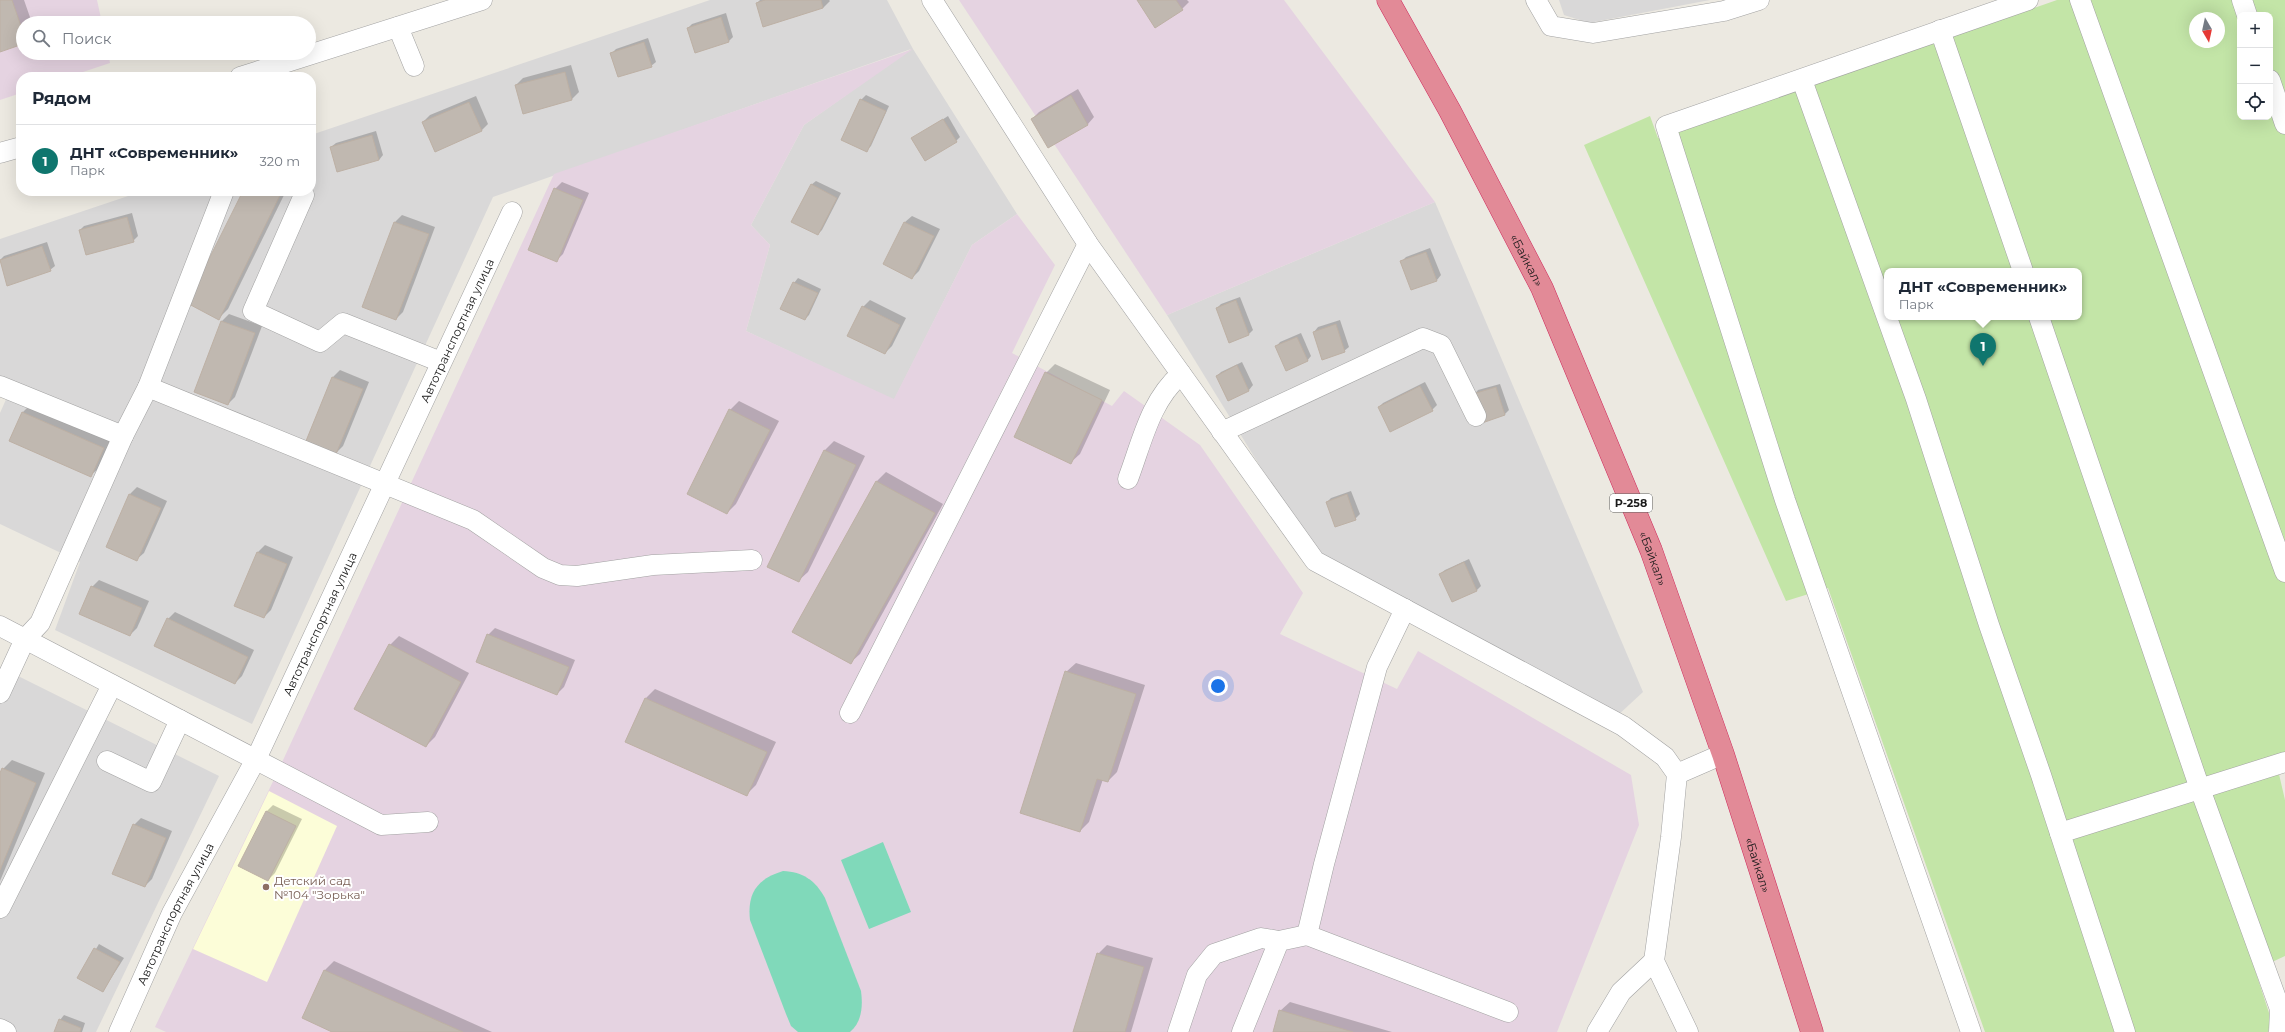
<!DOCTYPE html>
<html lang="ru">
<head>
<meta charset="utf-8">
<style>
  :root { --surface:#fff; --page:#f2f2f3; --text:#1f2937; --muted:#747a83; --line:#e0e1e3; --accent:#0f766e }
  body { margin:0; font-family:Montserrat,sans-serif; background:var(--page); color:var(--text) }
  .controls { position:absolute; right:12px; top:12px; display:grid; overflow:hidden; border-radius:8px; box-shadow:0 4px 16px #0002 }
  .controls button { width:36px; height:36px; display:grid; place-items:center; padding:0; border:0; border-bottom:1px solid var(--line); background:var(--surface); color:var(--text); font:20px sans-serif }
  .compass { position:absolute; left:2189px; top:12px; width:36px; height:36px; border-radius:50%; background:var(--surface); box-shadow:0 4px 16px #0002; rotate:171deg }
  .you { position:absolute; left:1218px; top:686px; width:14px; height:14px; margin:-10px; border:3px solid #fff; border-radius:50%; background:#1a73e8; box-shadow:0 0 0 6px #1a73e833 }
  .badge { display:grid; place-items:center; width:26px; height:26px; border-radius:50%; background:var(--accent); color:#fff; font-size:13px; font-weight:700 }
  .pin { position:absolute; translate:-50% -33px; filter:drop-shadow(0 1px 2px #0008) }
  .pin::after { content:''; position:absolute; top:21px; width:14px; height:12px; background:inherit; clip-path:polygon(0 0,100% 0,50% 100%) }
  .popup { position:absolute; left:1884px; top:268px; width:198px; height:52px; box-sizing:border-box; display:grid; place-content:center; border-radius:8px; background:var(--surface); filter:drop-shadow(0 1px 3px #0005); font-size:13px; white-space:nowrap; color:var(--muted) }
  .popup b { font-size:15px; color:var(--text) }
  .popup::after { content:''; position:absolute; left:50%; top:100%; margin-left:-8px; border:8px solid transparent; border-top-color:var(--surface) }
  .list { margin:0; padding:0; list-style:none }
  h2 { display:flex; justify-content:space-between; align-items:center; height:52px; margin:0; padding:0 16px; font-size:17px }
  h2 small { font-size:13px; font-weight:400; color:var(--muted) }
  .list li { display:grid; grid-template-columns:26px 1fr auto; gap:12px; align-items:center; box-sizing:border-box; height:72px; padding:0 16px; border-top:1px solid var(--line) }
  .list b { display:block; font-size:15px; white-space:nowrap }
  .list p { margin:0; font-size:13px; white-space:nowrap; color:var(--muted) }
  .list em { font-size:13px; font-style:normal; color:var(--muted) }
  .icon { flex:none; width:22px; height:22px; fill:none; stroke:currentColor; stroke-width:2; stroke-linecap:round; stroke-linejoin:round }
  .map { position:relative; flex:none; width:2285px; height:1032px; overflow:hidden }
  .search { position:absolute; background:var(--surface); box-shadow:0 4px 16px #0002; left:16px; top:16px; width:300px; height:44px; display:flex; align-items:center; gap:10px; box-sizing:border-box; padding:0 14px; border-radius:22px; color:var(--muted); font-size:15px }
  .panel { position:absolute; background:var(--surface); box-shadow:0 4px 16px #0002; left:16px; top:72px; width:300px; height:124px; border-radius:16px }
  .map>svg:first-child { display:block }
</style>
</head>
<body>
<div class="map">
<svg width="2285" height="1032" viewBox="0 0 2285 1032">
  <rect width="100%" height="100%" fill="#ece9e1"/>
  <g fill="#d9d8d8">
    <path d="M710,0h177l26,49 104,165 -45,31 -78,155 -148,-69 24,-86 -19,-20 53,-100 107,-76 -418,148 -241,527 -197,-94 25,-68 -80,-38v-111l8,-18 -8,-19v-137l143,-48h168v-56z"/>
    <path d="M1559,0h151l-121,23 -25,-8z"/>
    <path d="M1435,202l208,490 -27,25 -302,-163 -147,-239z"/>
    <path d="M0,667l219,109 -123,256h-96z"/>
  </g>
  <g fill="#e5d3e1">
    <path d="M0,0h97l5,23h-79v30h85l2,10 -42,14h-47v16l-21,7z"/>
    <path d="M959,0h325l151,202 -268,113z"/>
    <path d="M913,49l-109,76 -53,100 19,20 -24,86 148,68 78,-154 45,-31 38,51 -43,88 100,53 12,-15 76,54 103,148 -23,41 117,55 21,-38 213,124 8,50 -82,207h-1391l-11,-5 123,-256 276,-597z"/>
  </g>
  <path fill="#fcfdd8" d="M269,791l68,35 -70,156 -74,-33z"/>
  <path fill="#c3e5a7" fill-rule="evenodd" d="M2057,0h228v753l-10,4 10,43v156l-30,14 16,49 -3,13h-283l-157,-444 -42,13 -202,-456 66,-29 8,22zM2240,15h30v102h-30zM2195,18h24v24h-24zM1887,271h192v46h-192z"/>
  <g fill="#80d9ba">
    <path d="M883,842l28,70 -42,17 -28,-69z"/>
    <path d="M783,871c20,1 32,9 42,27l36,93c2,15 1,31 -11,41h-52l-7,-6 -5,-12 -36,-94c-3,-27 7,-41 33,-49z"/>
  </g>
  <g fill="#0003">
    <path d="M0,0h24l8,23h-9v20l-23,8z"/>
    <path d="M760,0h69l1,1 -7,7 -66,-5z"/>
    <path d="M1138,0h49l2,2 -7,7z"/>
    <path d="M726,13l7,24 -4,4 -34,11 -7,-24 4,-4z"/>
    <path d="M648,38l8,24 -5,4 -39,-13 4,-4z"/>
    <path d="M571,65l8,27 -7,7 -49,13 -7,-27 7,-7z"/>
    <path d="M1078,89l16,28 -6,7 -39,23 -17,-28 7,-7z"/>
    <path d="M866,95l23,11 -18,40 -5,5 -5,-51z"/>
    <path d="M476,96l12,28 -7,7 -58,-9 7,-7z"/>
    <path d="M948,116l12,21 -4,4 -44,-2z"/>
    <path d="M376,131l7,24 -4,5 -48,-13 5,-4z"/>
    <path d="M816,181l25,12 -19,37 -4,4 -7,-49z"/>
    <path d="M562,182l27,11 -26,61 -6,6 -2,-71z"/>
    <path d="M244,191h42l-58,118 -9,9z"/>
    <path d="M132,213l6,23 -5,5 -53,-11 4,-4z"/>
    <path d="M402,215l33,12 -32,85 -7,7 -32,-12 31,-85z"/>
    <path d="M912,216l28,13 -21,42 -7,7 -7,-56z"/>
    <path d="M47,242l8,24 -5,4 -42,14 -8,-24 4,-4z"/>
    <path d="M1430,248l11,27 -4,5 -25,9 -11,-27 5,-5z"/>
    <path d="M798,278l23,11 -12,26 -4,4 -11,-36z"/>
    <path d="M1240,297l13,33 -5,5 -31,-27 4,-4z"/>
    <path d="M870,300l36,18 -14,28 -7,7 -22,-46z"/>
    <path d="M229,314l33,12 -27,71 -7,7 -32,-12 26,-71z"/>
    <path d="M1340,320l9,27 -5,4 -30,-19 4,-5z"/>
    <path d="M1301,333l10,23 -4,5 -31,-14 4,-5z"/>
    <path d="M1242,362l11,23 -4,5 -21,10 -11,-24 4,-4z"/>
    <path d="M1055,364l55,26 -30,64 -10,9 -24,-90z"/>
    <path d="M340,370l29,12 -26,64 -7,7 -29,-12 26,-64z"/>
    <path d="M1425,382l12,23 -5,5 -53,-3 4,-4z"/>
    <path d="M1500,384l9,26 -5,5 -30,-20 4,-5z"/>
    <path d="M739,401l40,20 -43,83 -9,9 3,-103z"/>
    <path d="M30,405l80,36 -12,28 -7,6 -80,-35 12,-28z"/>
    <path d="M834,441l31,15 -57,116 -10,9 -30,-15 57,-116z"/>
    <path d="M886,472l57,32 -83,150 -10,9 -56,-31 83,-151z"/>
    <path d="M137,487l30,14 -23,52 -7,6 -30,-13 23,-52z"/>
    <path d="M1351,491l9,23 -5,5 -28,-17 4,-4z"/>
    <path d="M265,545l28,12 -22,53 -7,7 -28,-12 22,-53z"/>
    <path d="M1469,559l12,27 -4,4 -25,11 -12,-27 5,-4z"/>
    <path d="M99,580l50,21 -12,27 -7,7 -38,-48z"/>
    <path d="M175,612l79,38 -12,26 -7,7 -67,-64z"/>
    <path d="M495,628l80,32 -11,27 -7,7 -69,-59z"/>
    <path d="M399,636l70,37 -34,64 -9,9 -36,-101z"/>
    <path d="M1076,663l69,22 -28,87 -9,9 -5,-2 -14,43 -9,9 -14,-159z"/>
    <path d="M655,689l121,53 -20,43 -9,9 -101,-96z"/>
    <path d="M12,760l33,13 -45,108v-105l3,-7z"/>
    <path d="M273,805l29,14 -27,54 -7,7 -2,-68z"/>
    <path d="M141,818l31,13 -20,48 -7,7 -11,-61z"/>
    <path d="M99,944l25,14 -21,33 -24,-14z"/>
    <path d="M1107,945l46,13 -22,74h-57l24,-78z"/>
    <path d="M334,961l158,71h-157l-32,-14 22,-48z"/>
    <path d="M1290,1002l102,30h-118l6,-21z"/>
    <path d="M64,1015l21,8 -3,9h-27l5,-12z"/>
  </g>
  <g fill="#c0b8b0" stroke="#bdb0a4">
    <path d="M0,0h12l11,32v12l-23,8z"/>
    <path d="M765,0h56l2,8 -60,19 -7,-24z"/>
    <path d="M1137,0h39l7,10 -28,18z"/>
    <path d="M721,17l8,25 -34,11 -8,-25z"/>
    <path d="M644,42l8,25 -34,10 -8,-24z"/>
    <path d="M565,72l7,28 -49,14 -8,-29z"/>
    <path d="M1071,95l17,30 -40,23 -17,-29z"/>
    <path d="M860,99l26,12 -19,41 -26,-12z"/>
    <path d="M469,102l13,29 -47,21 -13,-30z"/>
    <path d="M943,119l14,23 -32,19 -14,-23z"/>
    <path d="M372,135l7,25 -42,12 -7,-25z"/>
    <path d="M811,184l26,14 -19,37 -27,-13z"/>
    <path d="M554,188l29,12 -26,62 -29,-12z"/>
    <path d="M243,191h39l-63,129 -32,-17z"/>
    <path d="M127,217l7,25 -48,13 -7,-25z"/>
    <path d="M394,222l35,12 -33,86 -34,-13z"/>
    <path d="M904,222l30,14 -22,43 -29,-15z"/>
    <path d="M42,246l9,25 -44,15 -7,-26z"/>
    <path d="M1426,252l11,29 -26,9 -11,-29z"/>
    <path d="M793,282l25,11 -13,27 -25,-11z"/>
    <path d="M1236,300l13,35 -20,8 -13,-35z"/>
    <path d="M862,306l38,19 -15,29 -38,-18z"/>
    <path d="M221,321l34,12 -27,72 -34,-13z"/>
    <path d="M1336,324l9,28 -23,8 -9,-28z"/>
    <path d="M1297,337l11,24 -22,10 -11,-25z"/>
    <path d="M1237,365l12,26 -21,10 -12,-25z"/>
    <path d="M1045,372l57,28 -31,64 -57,-27z"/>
    <path d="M332,377l31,12 -27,65 -30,-13z"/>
    <path d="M1420,386l13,25 -43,21 -12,-25z"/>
    <path d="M1496,387l9,28 -23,8 -9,-29z"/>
    <path d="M729,409l41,21 -43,84 -40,-20z"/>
    <path d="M22,412l82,36 -13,29 -82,-36z"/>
    <path d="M824,450l32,15 -57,117 -32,-15z"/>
    <path d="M876,481l59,32 -84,151 -59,-32z"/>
    <path d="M129,494l32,14 -24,53 -31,-14z"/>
    <path d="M1347,494l9,26 -21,7 -9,-25z"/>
    <path d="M257,552l30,12 -23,54 -30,-12z"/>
    <path d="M1464,562l13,29 -25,11 -13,-28z"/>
    <path d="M91,586l51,22 -12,28 -51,-22z"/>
    <path d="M167,618l81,39 -13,27 -81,-38z"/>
    <path d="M487,634l82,33 -12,28 -81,-33z"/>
    <path d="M389,644l72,38 -35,65 -72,-38z"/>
    <path d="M1065,671l71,23 -28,88 -11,-3 -17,53 -60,-19z"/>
    <path d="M645,698l122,54 -20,44 -122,-54z"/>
    <path d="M2,768l34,15 -36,87v-97z"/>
    <path d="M266,811l30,15 -28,55 -30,-15z"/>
    <path d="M133,824l33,14 -21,49 -33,-13z"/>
    <path d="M94,948l26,14 -17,30 -26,-14z"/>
    <path d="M1097,953l47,14 -19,65h-52z"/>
    <path d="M324,970l139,62h-131l-30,-14z"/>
    <path d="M1279,1010l74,22h-80z"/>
    <path d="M59,1019l22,9 -1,4h-26z"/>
  </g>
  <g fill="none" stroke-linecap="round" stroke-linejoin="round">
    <g stroke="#a2a2a2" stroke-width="21">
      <g id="minor">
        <path d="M932,0l156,244 227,317 308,165 42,31 12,17 -6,63 -17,124 34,71"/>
        <path d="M1536,0l15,26 42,7 131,-22 35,-11"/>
        <path d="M2080,0l205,572"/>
        <path d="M2242,0l5,15"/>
        <path d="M398,27l16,39"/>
        <path d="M1940,30l83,241"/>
        <path d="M240,77l242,-77"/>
        <path d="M1802,80l114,319 73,226 52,150 84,257"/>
        <path d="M2270,80l15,44"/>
        <path d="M0,153l21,-6"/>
        <path d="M304,195l-51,116 67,31 23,-19 98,39"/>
        <path d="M2039,317l161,472 80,220 -1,23"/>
        <path d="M0,386l123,50"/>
        <path d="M148,387l76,-196"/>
        <path d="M1222,432l201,-94 18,7 35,71"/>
        <path d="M1128,479c14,-37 22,-78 53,-105"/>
        <path d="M1405,609l-28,58 -53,197 -17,71 201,77"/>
        <path d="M0,626l381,199 47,-3"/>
        <path d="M0,693l25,-54 15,-16 83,-187 25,-49 325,133 70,48 17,7 17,1 76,-11 99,-5"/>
        <path d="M850,713l238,-469"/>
        <path d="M107,761l44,21 29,-62"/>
        <path d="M1677,774l46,-20"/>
        <path d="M2060,833l225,-71"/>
        <path d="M0,908l112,-223"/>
        <path d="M0,1029l6,3"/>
        <path id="s1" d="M119,1032l53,-119 84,-154 256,-547"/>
        <path d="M1178,1032l19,-57 17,-21 47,-16 18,3"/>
        <path d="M1242,1032l37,-91 28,-6"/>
        <path d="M1597,1032l24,-40 33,-31"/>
        <path d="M1971,1032l-186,-532 -119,-374 362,-126"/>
      </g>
    </g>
    <g stroke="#ce2a5c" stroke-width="23">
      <g id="highway">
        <path id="s2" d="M1388,0l62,111 92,177 109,262 72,204 89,278"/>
      </g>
    </g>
    <use href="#minor" stroke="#fff" stroke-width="20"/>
    <use href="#highway" stroke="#e28a97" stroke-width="22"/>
  </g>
  <circle fill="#8d6e63" stroke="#fff" stroke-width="1.5" cx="266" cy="887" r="4"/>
  <g text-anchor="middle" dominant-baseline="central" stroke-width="4" stroke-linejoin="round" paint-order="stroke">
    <rect fill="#fff" stroke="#5f5f5f" stroke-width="1" x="1610" y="494" width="42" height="18" rx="3"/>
    <g font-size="11" font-weight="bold" fill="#1b1b1b">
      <text x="1631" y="503">Р-258</text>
    </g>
    <g font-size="12" fill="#1b1b1b" stroke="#fff">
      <text stroke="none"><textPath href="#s2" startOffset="295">«Байкал»</textPath></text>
      <text stroke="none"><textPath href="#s1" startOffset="779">Автотранспортная улица</textPath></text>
      <text stroke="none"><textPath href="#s2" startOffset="619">«Байкал»</textPath></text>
      <text stroke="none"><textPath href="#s1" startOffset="455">Автотранспортная улица</textPath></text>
      <text stroke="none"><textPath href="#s2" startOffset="943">«Байкал»</textPath></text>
      <text stroke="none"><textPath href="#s1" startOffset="131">Автотранспортная улица</textPath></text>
    </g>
    <g font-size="12" fill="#785e54" stroke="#fff" text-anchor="start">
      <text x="274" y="880">Детский сад<tspan x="274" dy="14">№104 "Зорька"</tspan></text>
    </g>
  </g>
</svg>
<div class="controls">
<button>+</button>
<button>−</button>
<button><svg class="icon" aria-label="locate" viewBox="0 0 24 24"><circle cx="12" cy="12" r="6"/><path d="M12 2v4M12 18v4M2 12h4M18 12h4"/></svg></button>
</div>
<svg class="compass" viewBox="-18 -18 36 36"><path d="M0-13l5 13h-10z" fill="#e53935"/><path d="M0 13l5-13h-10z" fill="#747a83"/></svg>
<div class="you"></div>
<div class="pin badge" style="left:1983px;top:366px">1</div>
<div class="popup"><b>ДНТ «Современник»</b>Парк</div>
<div class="search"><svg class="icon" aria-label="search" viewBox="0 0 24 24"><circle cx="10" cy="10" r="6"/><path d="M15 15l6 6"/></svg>Поиск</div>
<section class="panel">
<h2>Рядом<small></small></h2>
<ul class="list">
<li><span class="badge">1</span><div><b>ДНТ «Современник»</b><p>Парк</p></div><em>320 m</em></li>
</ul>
</section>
</div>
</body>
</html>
